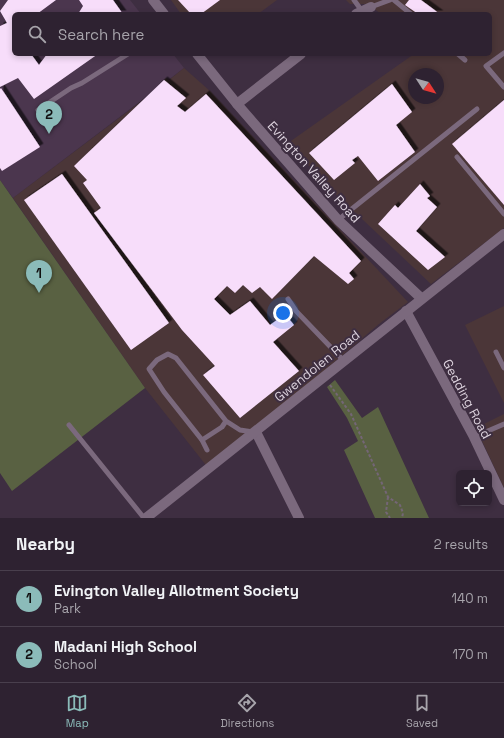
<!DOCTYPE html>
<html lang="en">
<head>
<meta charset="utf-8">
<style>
  :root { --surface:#2e2231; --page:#3a2f3d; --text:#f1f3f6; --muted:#a7a4ab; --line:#493f4d; --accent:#8bbbb9 }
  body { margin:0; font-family:"Space Grotesk",sans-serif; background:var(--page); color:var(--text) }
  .controls { position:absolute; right:12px; bottom:12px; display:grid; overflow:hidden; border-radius:6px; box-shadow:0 2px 6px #0003 }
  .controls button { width:36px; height:36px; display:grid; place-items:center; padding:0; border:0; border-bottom:1px solid var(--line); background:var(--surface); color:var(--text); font:20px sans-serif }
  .compass { position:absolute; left:408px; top:68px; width:36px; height:36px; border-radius:50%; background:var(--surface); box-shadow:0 2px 6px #0003; rotate:126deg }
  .you { position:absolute; left:283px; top:313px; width:14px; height:14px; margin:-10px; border:3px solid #fff; border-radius:50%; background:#1a73e8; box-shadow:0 0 0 6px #1a73e833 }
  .badge { display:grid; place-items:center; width:26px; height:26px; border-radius:50%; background:var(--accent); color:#111; font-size:13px; font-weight:700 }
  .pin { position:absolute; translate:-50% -33px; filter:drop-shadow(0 1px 2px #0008) }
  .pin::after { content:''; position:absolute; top:21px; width:14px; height:12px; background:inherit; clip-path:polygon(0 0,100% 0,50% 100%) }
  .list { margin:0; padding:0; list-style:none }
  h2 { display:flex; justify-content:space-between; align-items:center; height:52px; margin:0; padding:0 16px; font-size:17px }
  h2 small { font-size:13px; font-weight:400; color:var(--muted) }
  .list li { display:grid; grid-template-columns:26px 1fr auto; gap:12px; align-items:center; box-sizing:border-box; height:56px; padding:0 16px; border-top:1px solid var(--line) }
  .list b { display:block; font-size:15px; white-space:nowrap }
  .list p { margin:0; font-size:13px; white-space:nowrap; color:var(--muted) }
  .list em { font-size:13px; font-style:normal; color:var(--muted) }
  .icon { flex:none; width:22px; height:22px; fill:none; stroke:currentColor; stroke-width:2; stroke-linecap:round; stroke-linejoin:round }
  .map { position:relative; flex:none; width:504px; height:518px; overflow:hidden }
  .search { position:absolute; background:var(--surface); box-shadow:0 2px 6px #0003; left:12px; right:12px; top:12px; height:44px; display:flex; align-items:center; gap:10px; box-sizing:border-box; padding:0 14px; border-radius:6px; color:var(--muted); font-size:15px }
  .sheet { height:164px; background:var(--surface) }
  nav { display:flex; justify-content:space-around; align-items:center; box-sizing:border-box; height:56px; border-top:1px solid var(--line); background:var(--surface); font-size:11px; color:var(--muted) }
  nav a { display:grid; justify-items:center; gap:2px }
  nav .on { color:var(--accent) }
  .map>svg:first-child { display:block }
</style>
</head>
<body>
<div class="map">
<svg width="504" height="518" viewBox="0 0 504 518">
  <defs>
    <filter id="shadow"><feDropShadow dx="3.5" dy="-3.5" stdDeviation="0" flood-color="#0009"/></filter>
  </defs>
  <rect width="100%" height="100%" fill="#3e2e41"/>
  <path fill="#4b364e" d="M0,0h130l11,14h-127v40h159l11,14 -171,130 -13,-18z"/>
  <g fill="#4b3638" fill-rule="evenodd">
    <path d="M171,0h106l-19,14h-77z"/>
    <path d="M346,0h158v228l-73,56 -104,-98 -39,-43 126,-89h76v-40h-109l-13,-10h-18zM414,74h24v24h-24z"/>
    <path d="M184,68l26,23 198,211 -29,22 -170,145 -64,-81 -132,-190 146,-110 7,-10 3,2z"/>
    <path d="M504,306v97l-39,-78z"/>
    <path d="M504,414v74l-28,-60z"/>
  </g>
  <g fill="#596142">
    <path d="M0,180l145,208 -133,103 -12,-18z"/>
    <path d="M335,380l27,38 16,-11 51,111h-54l-31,-68 14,-9 -11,-23 -20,-31z"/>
  </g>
  <g fill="#f7ddfa" filter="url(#shadow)">
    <path d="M8,0h48l-19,14h-23v40h17l8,11 8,-11h51l-64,45 -16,-21 -18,9v-61l7,-3 -7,-12z"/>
    <path d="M79,0h34l10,14h-45l5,-8z"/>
    <path d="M178,0h42l-19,14h-10z"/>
    <path d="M409,0h12l19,14h-22l-13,-9z"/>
    <path d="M164,80l22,18 -9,8 8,6 21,-18 155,167 -12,12 5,6 -6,5 -34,-28 -42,43 -12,-12 -8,6 -9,-8 -8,8 -8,-7 -13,13 16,16 20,-14 20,24 15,-11 9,11 -21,17 26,29 -59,47 -37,-43 12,-9 -33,-36 -88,-117 7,-5 -18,-25 4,-3 -13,-14z"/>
    <path d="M392,84l20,28 -16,13 19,27 -37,29 -20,-25 -6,4 3,3 -21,17 -25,-27z"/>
    <path d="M1,88l39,59 -38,24 -2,-3v-79z"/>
    <path d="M504,100v105l-52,-61z"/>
    <path d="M62,174l107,149 -38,27 -107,-150z"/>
    <path d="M420,184l10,12 -3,2 10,9 -21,24 29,26 -17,13 -50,-46 17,-19 3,3z"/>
  </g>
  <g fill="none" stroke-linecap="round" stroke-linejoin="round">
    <g stroke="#746676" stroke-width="2" stroke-dasharray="3 2" stroke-linecap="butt">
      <path d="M330,385l21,29 37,83 12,8 3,8 -1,5"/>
      <path d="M388,497l-2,15 4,6"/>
    </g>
    <g stroke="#7b697d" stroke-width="5">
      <path d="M354,0l8,11"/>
      <path d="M394,0l17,14"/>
      <path d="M371,7l19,-7"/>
      <path d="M504,53l-18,13 18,21"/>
      <path d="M458,54l7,6"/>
      <path d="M38,110l33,-22 11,-5 46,-29"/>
      <path d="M457,157l47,57"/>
      <path d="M338,220l139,-111"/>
      <path d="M288,299l8,12 48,50"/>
      <path d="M496,352l8,16"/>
      <path d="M226,421l-4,6 -20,13 -38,-48 -15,-23 8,-9 11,-6 8,4 50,63 14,9 13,2"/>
      <path d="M69,425l75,93"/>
      <path d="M474,437l30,-13"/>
      <path d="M202,440l5,10"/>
    </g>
    <g stroke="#7b697d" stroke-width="10">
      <path d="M153,0l11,14"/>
      <path d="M356,14l15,-7"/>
      <path d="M197,54l40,50 101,116 83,78"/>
      <path d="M237,104l64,-50"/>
      <path d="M406,311l68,126 30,63"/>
      <path d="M256,432l43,86"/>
    </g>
    <path stroke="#7b697d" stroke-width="10" d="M146,518c120,-94 238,-190 358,-284"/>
  </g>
  <g text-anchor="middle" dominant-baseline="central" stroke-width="4" stroke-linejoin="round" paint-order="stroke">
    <g font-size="13" fill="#ddd3de" stroke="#3e2e41">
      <text transform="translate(314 172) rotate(48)">Evington Valley Road</text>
      <text transform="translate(317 366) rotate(-39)">Gwendolen Road</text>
      <text transform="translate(467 399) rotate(62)">Gedding Road</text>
    </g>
  </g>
</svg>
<div class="controls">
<button><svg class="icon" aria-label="locate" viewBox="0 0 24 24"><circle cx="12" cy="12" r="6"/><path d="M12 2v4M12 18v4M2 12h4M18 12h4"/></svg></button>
</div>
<svg class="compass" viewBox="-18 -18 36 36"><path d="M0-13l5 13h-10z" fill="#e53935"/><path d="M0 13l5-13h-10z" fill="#a7a4ab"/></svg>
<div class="you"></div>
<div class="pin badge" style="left:39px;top:293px">1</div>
<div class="pin badge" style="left:49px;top:134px">2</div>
<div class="search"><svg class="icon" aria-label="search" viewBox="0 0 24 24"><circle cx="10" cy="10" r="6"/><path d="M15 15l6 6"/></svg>Search here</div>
</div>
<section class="sheet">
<h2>Nearby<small>2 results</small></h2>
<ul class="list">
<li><span class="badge">1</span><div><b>Evington Valley Allotment Society</b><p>Park</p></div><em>140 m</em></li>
<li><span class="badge">2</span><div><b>Madani High School</b><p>School</p></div><em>170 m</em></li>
</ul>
</section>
<nav>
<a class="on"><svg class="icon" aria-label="map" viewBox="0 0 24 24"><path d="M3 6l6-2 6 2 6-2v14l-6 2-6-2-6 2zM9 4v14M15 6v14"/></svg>Map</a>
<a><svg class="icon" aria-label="directions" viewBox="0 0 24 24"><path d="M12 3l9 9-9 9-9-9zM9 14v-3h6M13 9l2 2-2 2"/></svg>Directions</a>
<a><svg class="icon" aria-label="saved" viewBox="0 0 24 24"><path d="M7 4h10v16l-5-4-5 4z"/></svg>Saved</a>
</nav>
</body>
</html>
